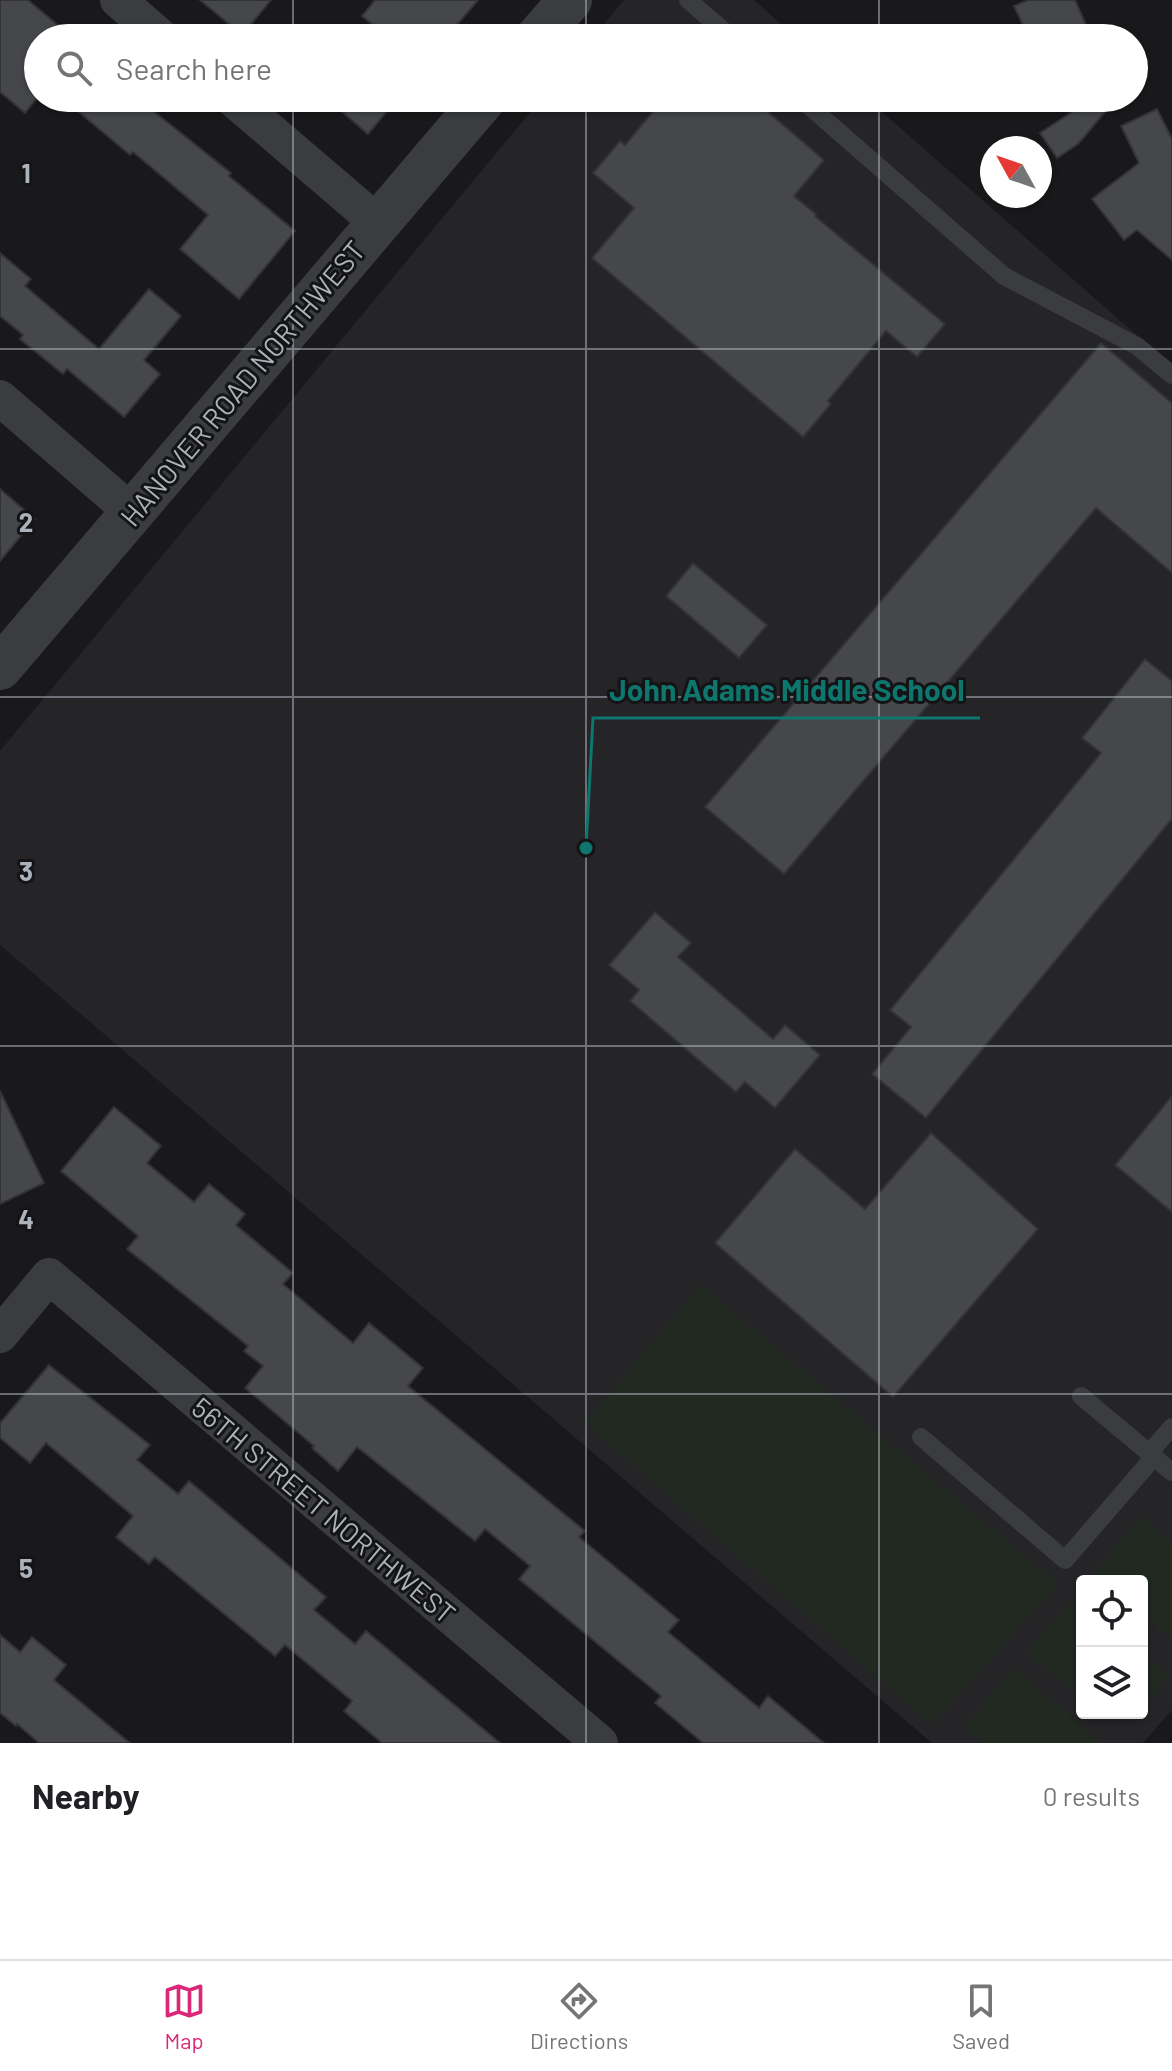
<!DOCTYPE html>
<html lang="en">
<head>
<meta charset="utf-8">
<style>
  :root { --surface:#fff; --page:#f6f6f6; --text:#202124; --muted:#757577; --line:#e0e0e0; --accent:#db2777 }
  body { margin:0; font-family:Barlow,sans-serif; background:var(--page); color:var(--text) }
  .controls { position:absolute; right:24px; bottom:24px; display:grid; overflow:hidden; border-radius:8px; box-shadow:0 2px 6px #0004 }
  .controls button { width:72px; height:72px; display:grid; place-items:center; padding:0; border:0; border-bottom:2px solid var(--line); background:var(--surface); color:var(--text); font:40px sans-serif }
  .compass { position:absolute; left:980px; top:136px; width:72px; height:72px; border-radius:50%; background:var(--surface); box-shadow:0 2px 6px #0004; rotate:310deg }
  .list { margin:0; padding:0; list-style:none }
  h2 { display:flex; justify-content:space-between; align-items:center; height:104px; margin:0; padding:0 32px; font-size:34px }
  h2 small { font-size:26px; font-weight:400; color:var(--muted) }
  .icon { flex:none; width:44px; height:44px; fill:none; stroke:currentColor; stroke-width:2; stroke-linecap:round; stroke-linejoin:round }
  .map { position:relative; flex:none; width:1172px; height:1743px; overflow:hidden }
  .search { position:absolute; background:var(--surface); box-shadow:0 2px 6px #0004; left:24px; right:24px; top:24px; height:88px; display:flex; align-items:center; gap:20px; box-sizing:border-box; padding:0 28px; border-radius:44px; color:var(--muted); font-size:30px }
  .sheet { height:216px; background:var(--surface) }
  nav { display:flex; justify-content:space-around; align-items:center; box-sizing:border-box; height:112px; border-top:2px solid var(--line); background:var(--surface); font-size:22px; color:var(--muted) }
  nav a { display:grid; justify-items:center; gap:4px }
  nav .on { color:var(--accent) }
  .map>svg:first-child { display:block }
</style>
</head>
<body>
<div class="map">
<svg width="1172" height="1743" viewBox="0 0 1172 1743">
  <rect width="100%" height="100%" fill="#19191b"/>
  <g fill="#252528" fill-rule="evenodd">
    <path d="M624,0h130l43,38h-205z"/>
    <path d="M542,98h324l306,268v1344l-29,33h-211l-932,-798v-194zM1082,1581h60v132h-60z"/>
  </g>
  <g fill="#212921">
    <path d="M700,1285l358,299 -126,141 -347,-302z"/>
    <path d="M1141,1517l31,26v96l-30,-25v-33h-39l-9,-8z"/>
    <path d="M1075,1596l7,6v97l-55,-46z"/>
    <path d="M1142,1653l27,23 -27,32z"/>
    <path d="M1014,1668l88,75h-118l-20,-16z"/>
  </g>
  <g fill="#46474b" stroke="#333337" stroke-width="2">
    <path d="M0,0h28l45,38h-35v59l-13,16 -25,-21z"/>
    <path d="M200,0h71l-29,35z"/>
    <path d="M375,0h103l-32,38h-57l-27,-22z"/>
    <path d="M1028,0h47l17,38h-63l-15,-32z"/>
    <path d="M62,98h75l94,75 -2,3 66,55 -56,68 -59,-50 28,-34 -75,-63 -3,3z"/>
    <path d="M326,98h72l-30,36z"/>
    <path d="M664,98h14l15,13 11,-13h48l72,62 -30,36 22,18 -1,2 130,108 -28,33 -31,-26 -58,70 3,3 -28,33 -211,-179 42,-50 -41,-35 27,-32 5,4z"/>
    <path d="M1093,98h24l-39,46 -21,14 -17,-25z"/>
    <path d="M1157,109l15,30v121l-35,-30 -13,10 -32,-41 47,-36 -18,-37z"/>
    <path d="M0,253l31,26 -6,7 74,63 50,-60 32,27 -37,44 16,14 -36,43 -57,-48 -4,5 -43,-35 3,-4 -23,-19z"/>
    <path d="M1101,343l71,60v170l-76,-65 -312,366 -79,-67z"/>
    <path d="M0,489l35,30 -35,42z"/>
    <path d="M693,563l74,62 -28,33 -73,-62z"/>
    <path d="M1145,659l27,22v138l-246,299 -54,-44 39,-47 -21,-17 211,-257 -19,-15z"/>
    <path d="M655,912l36,31 -13,14 95,82 12,-14 35,30 -45,53 -30,-26 -9,10 -106,-91 9,-11 -30,-25z"/>
    <path d="M0,1091l44,92 -44,21z"/>
    <path d="M1172,1096v116l-57,-47z"/>
    <path d="M114,1107l47,39 -14,17 47,39 15,-18 36,30 -9,11 57,48 -10,11 70,59 16,-20 54,45 -15,18 177,145 -6,6 100,83 -11,12 91,76 9,-12 56,47h-121l-48,-40 6,-7 -142,-117 11,-13 -45,-37 -10,12 -118,-94 -19,24 -26,-23 2,-2 -69,-58 18,-22 -19,-15 4,-5 -121,-97 11,-13 -77,-65z"/>
    <path d="M931,1133l107,96 -145,168 -178,-154 80,-94 70,60z"/>
    <path d="M49,1365l101,80 -13,15 41,34 11,-13 137,116 -12,13 41,34 11,-13 134,112h-118l-38,-32 8,-10 -67,-56 -10,11 -120,-99 -6,7 -33,-27 17,-21 -87,-73 -16,20 -30,-25v-15z"/>
    <path d="M0,1635l20,17 12,-15 34,28 -12,15 76,63h-91l-22,-19 -1,2 -16,-13z"/>
  </g>
  <g fill="none" stroke-linecap="round" stroke-linejoin="round">
    <g stroke="#3a3c40" stroke-width="18">
      <path d="M688,0l44,38"/>
      <path d="M800,98l204,178 133,70 35,29"/>
      <path d="M1081,1396l91,76"/>
      <path d="M921,1437l144,123 89,-103"/>
      <path d="M1149,1453l23,-26"/>
    </g>
    <g stroke="#3a3c40" stroke-width="36">
      <path d="M118,0l44,38"/>
      <path d="M232,98l146,125"/>
      <path d="M0,398l133,115"/>
      <path d="M0,1335l49,-59 551,467"/>
    </g>
    <g stroke="#3a3c40" stroke-width="44">
      <path d="M537,38l33,-38"/>
      <path d="M0,668l485,-570"/>
    </g>
  </g>
  <path fill="none" stroke="#acb2ba" stroke-width="2" stroke-opacity="0.55" d="M293,0v38M586,0v38M879,0v38M293,98v1645M586,98v1645M879,98v1645M0,349h1172M0,697h1172M0,1046h1172M0,1394h1172"/>
  <g text-anchor="middle" dominant-baseline="central" stroke-width="6" stroke-linejoin="round" paint-order="stroke">
    <g font-size="28" fill="#acb2ba" stroke="#141416">
      <text transform="translate(242 383) rotate(-50)">HANOVER ROAD NORTHWEST</text>
      <text transform="translate(324 1510) rotate(40)">56TH STREET NORTHWEST</text>
    </g>
  </g>
  <g font-size="26" text-anchor="middle" font-weight="bold" fill="#acb2ba" stroke="#141416" stroke-width="6" stroke-linejoin="round" paint-order="stroke">
    <text x="26" y="183">1</text>
    <text x="26" y="532">2</text>
    <text x="26" y="881">3</text>
    <text x="26" y="1229">4</text>
    <text x="26" y="1578">5</text>
  </g>
  <path fill="none" stroke="#0f766e" stroke-width="3" d="M586 848L593 718H980"/>
  <circle fill="#0f766e" stroke="#141416" stroke-width="3" cx="586" cy="848" r="8"/>
  <g font-size="30" text-anchor="middle" font-weight="bold" fill="#0f766e" stroke="#141416" stroke-width="6" stroke-linejoin="round" paint-order="stroke">
    <text x="787" y="701">John Adams Middle School</text>
  </g>
</svg>
<div class="controls">
<button><svg class="icon" aria-label="locate" viewBox="0 0 24 24"><circle cx="12" cy="12" r="6"/><path d="M12 2v4M12 18v4M2 12h4M18 12h4"/></svg></button>
<button><svg class="icon" aria-label="layers" viewBox="0 0 24 24"><path d="M12 4l9 5-9 5-9-5zM3 14l9 5 9-5"/></svg></button>
</div>
<svg class="compass" viewBox="-18 -18 36 36"><path d="M0-13l5 13h-10z" fill="#e53935"/><path d="M0 13l5-13h-10z" fill="#757577"/></svg>
<div class="search"><svg class="icon" aria-label="search" viewBox="0 0 24 24"><circle cx="10" cy="10" r="6"/><path d="M15 15l6 6"/></svg>Search here</div>
</div>
<section class="sheet">
<h2>Nearby<small>0 results</small></h2>
<ul class="list">
</ul>
</section>
<nav>
<a class="on"><svg class="icon" aria-label="map" viewBox="0 0 24 24"><path d="M3 6l6-2 6 2 6-2v14l-6 2-6-2-6 2zM9 4v14M15 6v14"/></svg>Map</a>
<a><svg class="icon" aria-label="directions" viewBox="0 0 24 24"><path d="M12 3l9 9-9 9-9-9zM9 14v-3h6M13 9l2 2-2 2"/></svg>Directions</a>
<a><svg class="icon" aria-label="saved" viewBox="0 0 24 24"><path d="M7 4h10v16l-5-4-5 4z"/></svg>Saved</a>
</nav>
</body>
</html>
